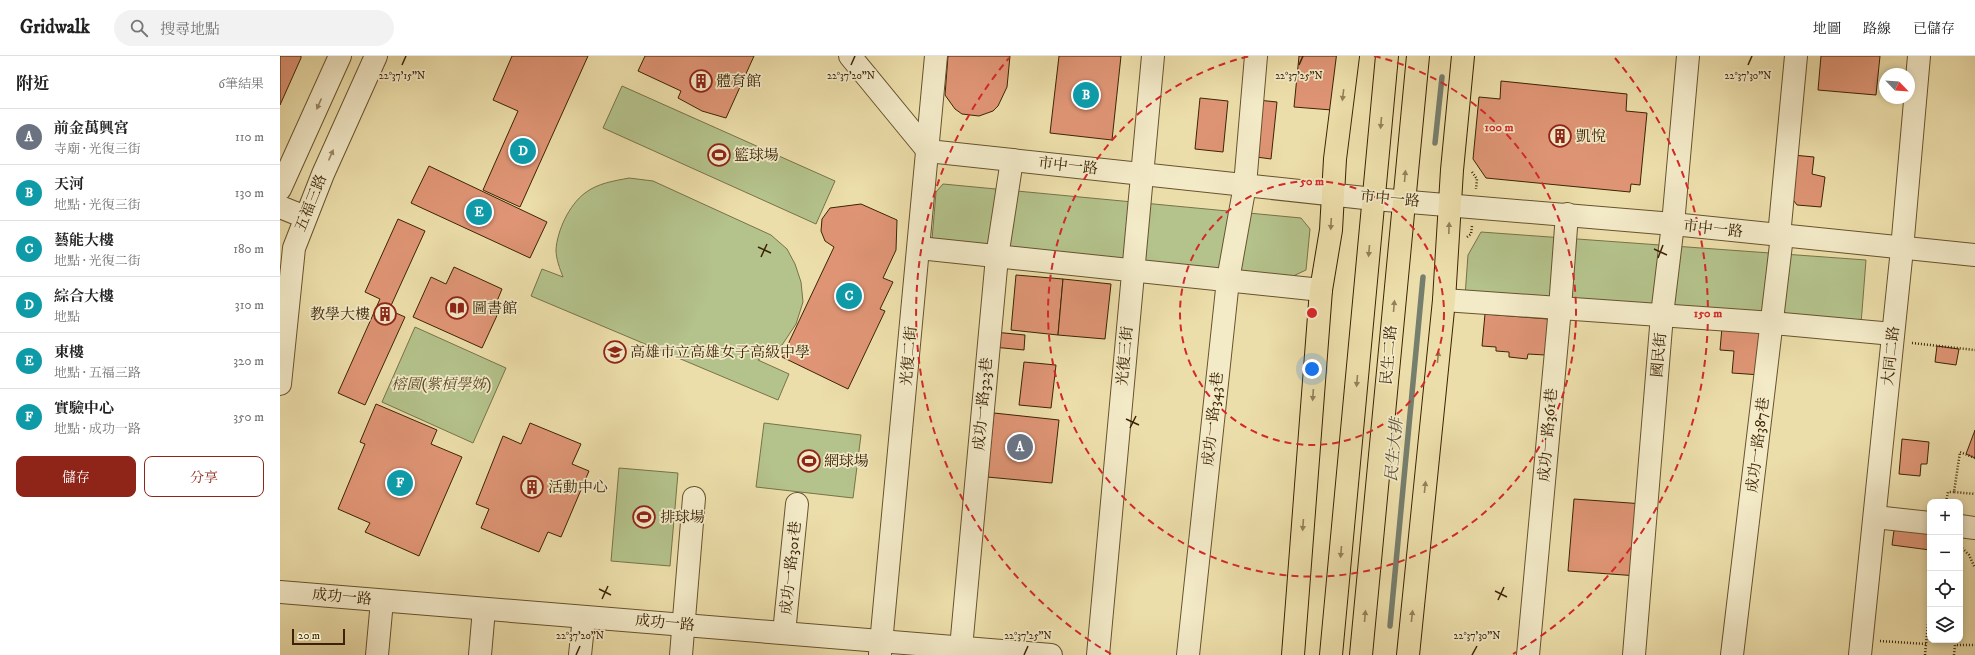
<!DOCTYPE html>
<html lang="zh-TW">
<head>
<meta charset="utf-8">
<style>
  :root { --surface:#fff; --page:#f2f2f2; --text:#222; --muted:#767676; --line:#e0e0e0; --accent:#8f2418 }
  body { margin:0; font-family:"IM FELL DW Pica","Noto Serif TC",serif; background:var(--page); color:var(--text) }
  .controls { position:absolute; right:12px; bottom:12px; display:grid; overflow:hidden; border-radius:8px; box-shadow:0 2px 6px #0003 }
  .controls button { width:36px; height:36px; display:grid; place-items:center; padding:0; border:0; border-bottom:1px solid var(--line); background:var(--surface); color:var(--text); font:20px sans-serif }
  .compass { position:absolute; left:1599px; top:12px; width:36px; height:36px; border-radius:50%; background:var(--surface); box-shadow:0 2px 6px #0003; rotate:115deg }
  .scale { position:absolute; left:12px; bottom:10px; width:53px; box-sizing:border-box; padding-left:4px; border:2px solid #3c2305; border-top:0; font-size:11px; line-height:14px; white-space:nowrap; color:#3c2305; -webkit-text-stroke:3px #f3eac8; paint-order:stroke }
  .you { position:absolute; left:1032px; top:313px; width:14px; height:14px; margin:-10px; border:3px solid #fff; border-radius:50%; background:#1a73e8; box-shadow:0 0 0 6px #1a73e833 }
  .badge { display:grid; place-items:center; width:26px; height:26px; border-radius:50%; background:var(--accent); color:#fff; font-size:13px; font-weight:700 }
  .pin { position:absolute; translate:-50% -50%; border:2px solid #fff; box-shadow:0 1px 4px #0006 }
  .list { margin:0; padding:0; list-style:none }
  h2 { display:flex; justify-content:space-between; align-items:center; height:52px; margin:0; padding:0 16px; font-size:17px }
  h2 small { font-size:13px; font-weight:400; color:var(--muted) }
  .list li { display:grid; grid-template-columns:26px 1fr auto; gap:12px; align-items:center; box-sizing:border-box; height:56px; padding:0 16px; border-top:1px solid var(--line) }
  .list b { display:block; font-size:15px; white-space:nowrap }
  .list p { margin:0; font-size:13px; white-space:nowrap; color:var(--muted) }
  .list em { font-size:13px; font-style:normal; color:var(--muted) }
  .actions { display:flex; gap:8px; padding:12px 16px }
  .actions a { flex:1; padding:9px 0; border:1px solid var(--accent); border-radius:8px; text-align:center; font-size:14px; color:var(--accent) }
  .actions .main { background:var(--accent); color:#fff }
  .icon { flex:none; width:22px; height:22px; fill:none; stroke:currentColor; stroke-width:2; stroke-linecap:round; stroke-linejoin:round }
  .map { position:relative; flex:none; width:1695px; height:599px; overflow:hidden }
  header { display:flex; align-items:center; gap:24px; box-sizing:border-box; height:56px; padding:0 20px; background:var(--surface); border-bottom:1px solid var(--line) }
  header strong { font-size:19px }
  nav { display:flex; gap:22px; margin-inline-start:auto; font-size:14px }
  .search { width:280px; height:36px; background:var(--page); display:flex; align-items:center; gap:10px; box-sizing:border-box; padding:0 14px; border-radius:22px; color:var(--muted); font-size:15px }
  main { display:flex }
  aside { flex:1; background:var(--surface) }
  .map>svg:first-child { display:block }
</style>
</head>
<body>
<header>
<strong>Gridwalk</strong>
<div class="search"><svg class="icon" aria-label="search" viewBox="0 0 24 24"><circle cx="10" cy="10" r="6"/><path d="M15 15l6 6"/></svg>搜尋地點</div>
<nav><a>地圖</a><a>路線</a><a>已儲存</a></nav>
</header>
<main>
<aside>
<h2>附近<small>6筆結果</small></h2>
<ul class="list">
<li><span class="badge" style="background:#6b7280">A</span><div><b>前金萬興宮</b><p>寺廟 · 光復三街</p></div><em>110 m</em></li>
<li><span class="badge" style="background:#0f9aa8">B</span><div><b>天河</b><p>地點 · 光復三街</p></div><em>130 m</em></li>
<li><span class="badge" style="background:#0f9aa8">C</span><div><b>藝能大樓</b><p>地點 · 光復二街</p></div><em>180 m</em></li>
<li><span class="badge" style="background:#0f9aa8">D</span><div><b>綜合大樓</b><p>地點</p></div><em>310 m</em></li>
<li><span class="badge" style="background:#0f9aa8">E</span><div><b>東樓</b><p>地點 · 五福三路</p></div><em>320 m</em></li>
<li><span class="badge" style="background:#0f9aa8">F</span><div><b>實驗中心</b><p>地點 · 成功一路</p></div><em>350 m</em></li>
</ul>
<div class="actions"><a class="main">儲存</a><a>分享</a></div>
</aside>
<div class="map">
<svg width="1695" height="599" viewBox="0 0 1695 599">
  <rect width="100%" height="100%" fill="#ecdeaa"/>
  <filter id="stains"><feTurbulence type="fractalNoise" baseFrequency=".005" numOctaves="4"/><feColorMatrix values="0 0 0 0 .2 0 0 0 0 .09 0 0 0 0 .02 0 0 0 .5 -.17"/></filter>
  <radialGradient id="worn" r=".72"><stop offset=".6" stop-color="#630" stop-opacity="0"/><stop offset="1" stop-color="#630" stop-opacity=".3"/></radialGradient>
  <g fill="#b4c28b" stroke="#787248">
    <path d="M342,30l213,95 -19,43 -213,-96z"/>
    <path d="M349,122l24,3 118,54 16,14 8,15 6,18 2,20 -7,22 -14,21 -24,15 31,14 -11,26 -247,-104 11,-27 21,8c-3,-8 -7,-18 -7,-27 1,-19 13,-45 29,-57 13,-10 29,-12 44,-15z"/>
    <path d="M663,128l358,34 9,11 -4,41 -15,7 -359,-37 4,-48z"/>
    <path d="M1201,176l385,28 -5,64 -396,-28 3,-41z"/>
    <path d="M135,271l91,41 -33,75 -91,-41z"/>
    <path d="M484,367l97,12 -8,63 -97,-11z"/>
    <path d="M339,412l59,5 -8,93 -59,-5z"/>
  </g>
  <g fill="none" stroke-linecap="round" stroke-linejoin="round">
    <g stroke="#767e6d" stroke-width="5.5">
      <path d="M1155,87l7,-66"/>
      <path d="M1110,570l33,-349"/>
    </g>
  </g>
  <g fill="#df9575" stroke="#3c2305">
    <path d="M0,0h21v2l-21,47z"/>
    <path d="M232,0h76l-68,151 -37,-17 35,-79 -25,-11z"/>
    <path d="M365,0h109l-28,62 -24,-7 -24,-13 3,-7 -43,-20z"/>
    <path d="M668,0h62l-3,31 -9,19 -5,5 -14,5 -17,-2 -7,-5 -10,-14z"/>
    <path d="M779,0h62l-9,84 -62,-7z"/>
    <path d="M1019,0h38l-5,54 -38,-3z"/>
    <path d="M1541,0h59l-4,39 -58,-5z"/>
    <path d="M1221,25l126,13 -1,17 21,2 -7,72 -9,-1 -1,8 -144,-14 -13,-19 6,-62 21,2z"/>
    <path d="M920,42l28,3 -5,51 -28,-3z"/>
    <path d="M968,43l29,3 -6,57 -29,-4z"/>
    <path d="M1513,99l21,2 -2,17 13,3 -4,30 -24,-2 -10,-13z"/>
    <path d="M149,110l118,56 -17,36 -119,-55z"/>
    <path d="M581,148l36,16 -1,30 -13,28 10,4 -13,27 5,2 -37,78 -66,-32 52,-110 -9,-6 -4,-10 1,-12 8,-11z"/>
    <path d="M118,163l27,12 -36,79 16,7 -40,88 -27,-12 42,-94 -15,-7z"/>
    <path d="M174,211l48,22 -7,17 5,3 -18,39 -69,-31 18,-40 15,7z"/>
    <path d="M736,219l47,4 -5,56 -47,-5z"/>
    <path d="M783,223l48,5 -6,55 -47,-4z"/>
    <path d="M1205,258l63,5 -3,36 -17,-1 -1,5 -18,-2v-5l-13,-1v-4l-14,-1z"/>
    <path d="M1442,271l43,4 -4,44 -29,-2 2,-22 -14,-1z"/>
    <path d="M714,276l31,3 -1,15 -31,-3z"/>
    <path d="M1657,290l22,3 -3,16 -21,-3z"/>
    <path d="M744,306l32,3 -5,43 -32,-3z"/>
    <path d="M96,348l61,26 -6,14 31,13 -43,99 -54,-24 5,-9 -32,-14 27,-65 -5,-2z"/>
    <path d="M714,357l65,7 -7,63 -65,-6z"/>
    <path d="M250,367l51,21 -9,20 17,7 -28,66 -13,-5 -9,20 -58,-24 8,-19 -13,-5 27,-68 18,8z"/>
    <path d="M1695,374v28l-9,-4z"/>
    <path d="M1622,383l27,3 -2,22h-6l-1,12 -21,-2z"/>
    <path d="M1294,443l70,5 -6,72 -70,-5z"/>
    <path d="M1615,467l35,4v23l-38,-5z"/>
  </g>
  <g fill="none" stroke-linecap="round" stroke-linejoin="round">
    <g stroke="#68522e" stroke-width="24">
      <g id="minor">
        <path d="M570,0l78,95 446,48 299,25 302,31"/>
        <path d="M0,133l60,-133"/>
        <path d="M0,151l25,10"/>
        <path d="M1499,180l17,-180"/>
        <path d="M639,192l402,42"/>
        <path d="M1164,244l329,23 120,11"/>
        <path d="M0,328l14,-136 29,-74 53,-118"/>
        <path d="M1595,461l55,6"/>
        <path d="M1680,470l15,2"/>
        <path d="M0,536l771,63"/>
        <path d="M504,577l13,-129"/>
        <path d="M681,592l36,-391 15,-97"/>
        <path d="M600,598l56,-598"/>
        <path d="M97,599l5,-54"/>
        <path d="M200,599l4,-46"/>
        <path d="M300,599l4,-38"/>
        <path d="M401,599l13,-157"/>
        <path d="M818,599l55,-599"/>
        <path d="M908,599l40,-375 17,-95 11,-129"/>
        <path d="M1248,599l32,-347 7,-94"/>
        <path d="M1354,599l28,-340 11,-91 15,-168"/>
        <path d="M1452,599l50,-419"/>
        <path d="M1580,599l42,-406 17,-193"/>
      </g>
    </g>
    <g stroke="#3c2305" stroke-width="24">
      <g id="major">
        <path d="M1013,599l28,-365 10,-60 4,-71 13,-103"/>
        <path d="M1051,599l56,-599"/>
        <path d="M1081,599l57,-599"/>
        <path d="M1128,599l36,-355 8,-130 11,-114"/>
      </g>
    </g>
    <g stroke="#3c2305" stroke-width="2.5" stroke-dasharray="1 2" stroke-linecap="butt">
      <path d="M1192,116l5,7 -1,10"/>
      <path d="M1187,181l4,-3 1,-8"/>
      <path d="M1632,287l63,7"/>
      <path d="M1695,402l-15,-6 -6,40 21,2"/>
      <path d="M1666,446l2,-10h6"/>
      <path d="M1680,490l9,9 6,13"/>
      <path d="M1600,585l46,3"/>
      <path d="M1645,599l5,-53"/>
      <path d="M1674,599l1,-10h20"/>
    </g>
    <use href="#minor" stroke="#f3eac8" stroke-width="22"/>
    <use href="#major" stroke="#ecdeaa" stroke-width="22"/>
  </g>
  <defs><path id="oneway-solid" d="M-6-.8H1V-3.2L6.5 0L1 3.2V.8H-6Z"/></defs>
  <g fill="#948058">
    <use href="#oneway-solid" transform="translate(1063 39) rotate(97)"/>
    <use href="#oneway-solid" transform="translate(1101 67) rotate(95)"/>
    <use href="#oneway-solid" transform="translate(1125 120) rotate(-85)"/>
    <use href="#oneway-solid" transform="translate(1051 168) rotate(93)"/>
    <use href="#oneway-solid" transform="translate(1169 172) rotate(-88)"/>
    <use href="#oneway-solid" transform="translate(1089 195) rotate(95)"/>
    <use href="#oneway-solid" transform="translate(1114 250) rotate(-85)"/>
    <use href="#oneway-solid" transform="translate(1158 301) rotate(-84)"/>
    <use href="#oneway-solid" transform="translate(1077 325) rotate(95)"/>
    <use href="#oneway-solid" transform="translate(1033 339) rotate(94)"/>
    <use href="#oneway-solid" transform="translate(1145 431) rotate(-84)"/>
    <use href="#oneway-solid" transform="translate(1023 469) rotate(94)"/>
    <use href="#oneway-solid" transform="translate(1061 496) rotate(95)"/>
    <use href="#oneway-solid" transform="translate(1085 560) rotate(-85)"/>
    <use href="#oneway-solid" transform="translate(1132 560) rotate(-84)"/>
  </g>
  <g fill="#988666">
    <use href="#oneway-solid" transform="translate(39 48) rotate(114)"/>
    <use href="#oneway-solid" transform="translate(51 99) rotate(-66)"/>
  </g>
  <path fill="none" stroke="#3c2305" stroke-width="1.5" d="M122,9l4,-9M571,9l4,-9M1019,9l4,-9M1468,9l4,-9M478,191l13,6M1374,193l13,6M481,201l6,-13M1378,202l5,-13M846,363l13,6M850,372l6,-12M319,533l12,6M1215,535l12,6M322,543l6,-13M1218,544l6,-13M296,599l4,-9M744,599l4,-9M1192,599l5,-9"/>
  <g fill="none" stroke="#d62828" stroke-width="2" stroke-dasharray="7 5">
    <circle cx="1032" cy="257" r="132"/>
    <path d="M1094 0A264 264 0 1 1 970 0"/>
    <path d="M831 598A396 396 0 0 1 729 2M1335 2A396 396 0 0 1 1233 598"/>
  </g>
  <defs>
    <g id="building-ring" transform="scale(1.15)"><circle r="9.5" fill="#f3eac8" stroke="#8f2418" stroke-width="1.5"/><path d="M-4-6H4V6H1V3H-1V6H-4ZM-2.5-4.3h1.7v1.8h-1.7ZM.8-4.3h1.7v1.8H.8ZM-2.5-1h1.7V.8h-1.7ZM.8-1h1.7V.8H.8Z" fill="#8f2418"/></g>
    <g id="stadium-ring" transform="scale(1.15)"><circle r="9.5" fill="#f3eac8" stroke="#8f2418" stroke-width="1.5"/><path d="M0-5a6.5 5 0 1 0 0 10a6.5 5 0 1 0 0-10ZM-3.5-1.8h7v3.6h-7Z" fill="#8f2418"/></g>
    <g id="library-ring" transform="scale(1.15)"><circle r="9.5" fill="#f3eac8" stroke="#8f2418" stroke-width="1.5"/><path d="M-6-4Q-3-5.5-.7-3.5V5Q-3 3-6 4ZM6-4Q3-5.5 .7-3.5V5Q3 3 6 4Z" fill="#8f2418"/></g>
    <g id="school-ring" transform="scale(1.15)"><circle r="9.5" fill="#f3eac8" stroke="#8f2418" stroke-width="1.5"/><path d="M0-5L7-2L0 1L-7-2ZM-4 1L0 2.5L4 1V4Q0 6-4 4Z" fill="#8f2418"/></g>
  </defs>
  <g fill-rule="evenodd">
    <use href="#building-ring" x="421" y="25"/>
    <use href="#building-ring" x="1280" y="80"/>
    <use href="#stadium-ring" x="439" y="99"/>
    <use href="#library-ring" x="177" y="252"/>
    <use href="#building-ring" x="105" y="258"/>
    <use href="#school-ring" x="335" y="296"/>
    <use href="#stadium-ring" x="529" y="405"/>
    <use href="#building-ring" x="252" y="431"/>
    <use href="#stadium-ring" x="364" y="461"/>
  </g>
  <g text-anchor="middle" dominant-baseline="central" stroke-width="3.5" stroke-linejoin="round" paint-order="stroke">
    <g font-size="15" fill="#3c2305" stroke="#f3eac8" text-anchor="start">
      <text x="436" y="25">體育館</text>
      <text x="1296" y="80">凱悅</text>
      <text x="454" y="99">籃球場</text>
      <text x="192" y="252">圖書館</text>
      <text x="90" y="258" text-anchor="end">教學大樓</text>
      <text x="350" y="296">高雄市立高雄女子高級中學</text>
      <text x="544" y="405">網球場</text>
      <text x="268" y="431">活動中心</text>
      <text x="380" y="461">排球場</text>
    </g>
    <g font-size="15" fill="#3c2305" stroke="#f3eac8">
      <text transform="translate(788 110) rotate(6)">市中一路</text>
      <text transform="translate(1110 143) rotate(5)">市中一路</text>
      <text transform="translate(31 147) rotate(-68)">五福三路</text>
      <text transform="translate(1433 173) rotate(6)">市中一路</text>
      <text transform="translate(1109 299) rotate(-85)">民生二路</text>
      <text transform="translate(1379 299) rotate(-85)">國民街</text>
      <text transform="translate(629 300) rotate(-85)">光復二街</text>
      <text transform="translate(845 300) rotate(-85)">光復三街</text>
      <text transform="translate(1611 300) rotate(-84)">大同二路</text>
      <text transform="translate(703 348) rotate(-85)">成功一路323巷</text>
      <text transform="translate(933 363) rotate(-84)">成功一路343巷</text>
      <text transform="translate(1268 379) rotate(-85)">成功一路361巷</text>
      <text transform="translate(1478 389) rotate(-83)">成功一路387巷</text>
      <text transform="translate(511 512) rotate(-84)">成功一路301巷</text>
      <text transform="translate(62 541) rotate(5)">成功一路</text>
      <text transform="translate(385 567) rotate(5)">成功一路</text>
    </g>
    <g font-size="15" font-style="italic" fill="#5a4b26" stroke="#f3eac8">
      <text x="161" y="328">榕園(紫槓學姊)</text>
    </g>
    <g font-size="16" font-style="italic" fill="#595039" stroke="#f3eac8">
      <text transform="translate(1114 394) rotate(-85)">民生大排</text>
    </g>
  </g>
  <g font-size="10" text-anchor="middle" fill="#3c2305" stroke="#f3eac8" stroke-width="3.5" stroke-linejoin="round" paint-order="stroke">
    <text x="122" y="23">22°37'15"N</text>
    <text x="571" y="23">22°37'20"N</text>
    <text x="1019" y="23">22°37'25"N</text>
    <text x="1468" y="23">22°37'30"N</text>
    <text x="300" y="583">22°37'20"N</text>
    <text x="748" y="583">22°37'25"N</text>
    <text x="1197" y="583">22°37'30"N</text>
  </g>
  <circle cx="1032" cy="257" r="6" fill="#d62828" stroke="#f3eac8" stroke-width="2"/>
  <g font-size="12" text-anchor="middle" font-weight="bold" fill="#d62828" stroke="#f3eac8" stroke-width="3.5" stroke-linejoin="round" paint-order="stroke">
    <text x="1219" y="75">100 m</text>
    <text x="1032" y="129">50 m</text>
    <text x="1428" y="261">150 m</text>
  </g>
  <rect width="100%" height="100%" filter="url(#stains)"/>
  <rect width="100%" height="100%" fill="url(#worn)"/>
</svg>
<div class="controls">
<button>+</button>
<button>−</button>
<button><svg class="icon" aria-label="locate" viewBox="0 0 24 24"><circle cx="12" cy="12" r="6"/><path d="M12 2v4M12 18v4M2 12h4M18 12h4"/></svg></button>
<button><svg class="icon" aria-label="layers" viewBox="0 0 24 24"><path d="M12 4l9 5-9 5-9-5zM3 14l9 5 9-5"/></svg></button>
</div>
<svg class="compass" viewBox="-18 -18 36 36"><path d="M0-13l5 13h-10z" fill="#e53935"/><path d="M0 13l5-13h-10z" fill="#767676"/></svg>
<div class="scale">20 m</div>
<div class="you"></div>
<div class="pin badge" style="left:740px;top:391px;background:#6b7280">A</div>
<div class="pin badge" style="left:806px;top:39px;background:#0f9aa8">B</div>
<div class="pin badge" style="left:569px;top:240px;background:#0f9aa8">C</div>
<div class="pin badge" style="left:243px;top:95px;background:#0f9aa8">D</div>
<div class="pin badge" style="left:199px;top:156px;background:#0f9aa8">E</div>
<div class="pin badge" style="left:120px;top:427px;background:#0f9aa8">F</div>
</div>
</main>
</body>
</html>
